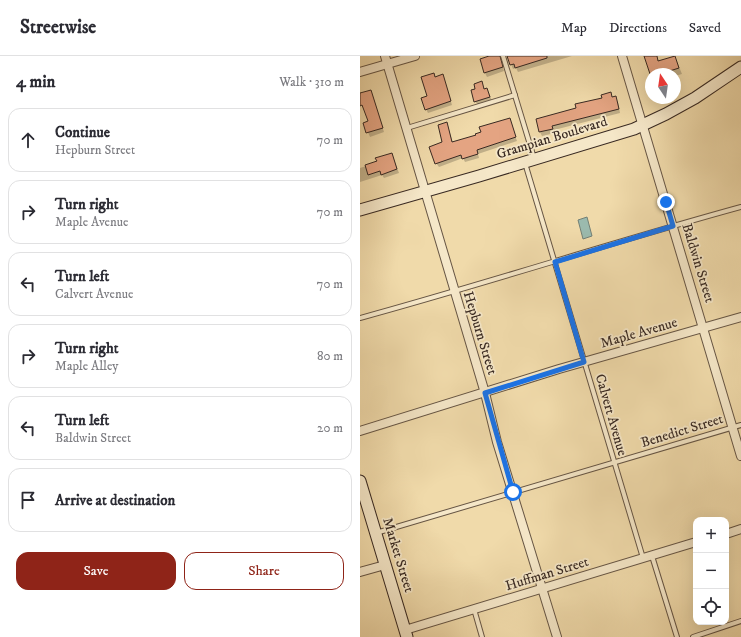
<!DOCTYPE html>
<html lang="en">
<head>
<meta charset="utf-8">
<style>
  :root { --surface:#fff; --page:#f7f7f7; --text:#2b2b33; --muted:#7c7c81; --line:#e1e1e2; --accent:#8f2418 }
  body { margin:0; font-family:"IM FELL DW Pica",serif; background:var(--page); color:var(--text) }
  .controls { position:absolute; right:12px; bottom:12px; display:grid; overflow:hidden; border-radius:8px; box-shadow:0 4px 16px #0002 }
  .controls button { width:36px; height:36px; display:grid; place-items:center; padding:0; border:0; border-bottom:1px solid var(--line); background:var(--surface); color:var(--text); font:20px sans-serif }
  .compass { position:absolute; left:285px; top:12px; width:36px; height:36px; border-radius:50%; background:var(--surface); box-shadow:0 4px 16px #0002; rotate:347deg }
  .stop { position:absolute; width:12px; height:12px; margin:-9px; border:3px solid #1a73e8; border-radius:50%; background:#fff }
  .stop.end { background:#1a73e8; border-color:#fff; box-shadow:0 1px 4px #0008 }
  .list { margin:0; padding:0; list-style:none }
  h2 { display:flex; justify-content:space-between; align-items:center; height:52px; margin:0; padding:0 16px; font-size:17px }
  h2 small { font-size:13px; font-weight:400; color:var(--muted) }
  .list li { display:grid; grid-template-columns:26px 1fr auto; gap:12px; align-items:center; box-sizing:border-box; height:64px; margin:0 8px 8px; padding:0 8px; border:1px solid var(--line); border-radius:12px }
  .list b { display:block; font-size:15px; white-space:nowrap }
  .list p { margin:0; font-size:13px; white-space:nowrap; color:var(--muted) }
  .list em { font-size:13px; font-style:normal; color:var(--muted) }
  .actions { display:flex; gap:8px; padding:12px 16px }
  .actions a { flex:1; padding:9px 0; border:1px solid var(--accent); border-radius:12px; text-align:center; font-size:14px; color:var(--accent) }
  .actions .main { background:var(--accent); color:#fff }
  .icon { flex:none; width:22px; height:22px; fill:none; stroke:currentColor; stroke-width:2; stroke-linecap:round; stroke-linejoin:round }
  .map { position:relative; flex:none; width:381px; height:581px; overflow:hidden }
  header { display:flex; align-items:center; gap:24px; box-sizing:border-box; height:56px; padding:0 20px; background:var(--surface); border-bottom:1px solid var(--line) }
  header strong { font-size:19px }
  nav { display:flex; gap:22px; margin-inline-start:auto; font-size:14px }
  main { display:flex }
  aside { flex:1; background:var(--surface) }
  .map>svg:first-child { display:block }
</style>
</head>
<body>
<header>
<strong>Streetwise</strong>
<nav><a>Map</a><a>Directions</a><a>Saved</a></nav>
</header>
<main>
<aside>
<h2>4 min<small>Walk · 310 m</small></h2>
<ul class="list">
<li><svg class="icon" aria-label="ahead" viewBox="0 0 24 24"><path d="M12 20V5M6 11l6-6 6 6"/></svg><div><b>Continue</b><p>Hepburn Street</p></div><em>70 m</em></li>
<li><svg class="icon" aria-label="right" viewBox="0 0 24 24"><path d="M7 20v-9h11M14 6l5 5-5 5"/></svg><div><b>Turn right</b><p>Maple Avenue</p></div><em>70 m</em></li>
<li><svg class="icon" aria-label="left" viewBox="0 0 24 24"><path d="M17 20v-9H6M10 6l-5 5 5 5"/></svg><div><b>Turn left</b><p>Calvert Avenue</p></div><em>70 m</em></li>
<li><svg class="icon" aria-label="right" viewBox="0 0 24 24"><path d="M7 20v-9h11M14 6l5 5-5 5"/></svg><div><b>Turn right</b><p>Maple Alley</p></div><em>80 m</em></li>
<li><svg class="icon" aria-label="left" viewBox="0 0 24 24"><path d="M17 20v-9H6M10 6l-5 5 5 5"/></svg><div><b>Turn left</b><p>Baldwin Street</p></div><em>20 m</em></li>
<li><svg class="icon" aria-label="arrive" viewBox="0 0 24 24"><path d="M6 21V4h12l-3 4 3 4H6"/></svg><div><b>Arrive at destination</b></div></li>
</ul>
<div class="actions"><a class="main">Save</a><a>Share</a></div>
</aside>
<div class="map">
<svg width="381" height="581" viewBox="0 0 381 581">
  <rect width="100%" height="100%" fill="#f0daaa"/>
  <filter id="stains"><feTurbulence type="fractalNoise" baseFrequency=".005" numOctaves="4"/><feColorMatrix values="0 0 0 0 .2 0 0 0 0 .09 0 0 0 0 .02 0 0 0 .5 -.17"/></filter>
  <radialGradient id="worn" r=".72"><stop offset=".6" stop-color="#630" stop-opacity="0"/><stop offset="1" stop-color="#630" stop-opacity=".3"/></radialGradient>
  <path fill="#9bbaae" stroke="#738076" d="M227,161l5,19 -9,3 -5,-19z"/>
  <g fill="#0003">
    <path d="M132,0h7l5,15 -17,6 -2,-4z"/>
    <path d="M148,0h64l-54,16 -2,-4 -3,1z"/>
    <path d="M285,0h12l2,6 16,-5 7,17 -7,2v-2h-24v1z"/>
    <path d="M75,22l9,1 8,26 -24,8 -2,-4 2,-12z"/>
    <path d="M123,31l1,3 3,-1 2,4 3,8 -14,4 -3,-4z"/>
    <path d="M0,38l12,1 12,37 -14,5 -6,-14 5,-1 -4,-13 -4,-4z"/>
    <path d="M250,38l3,4h2l3,4 2,11 -66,17 1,3 -13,3 -2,-4 37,-23 26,-10z"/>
    <path d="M149,63l8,22 -39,13 1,4 -14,4 -2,-4 -24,9 -3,-4 8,-20 3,-20 6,20 24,-8z"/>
    <path d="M32,98l7,19 -15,5 -2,-3 -22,7v-14l18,-6z"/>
  </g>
  <g fill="#e4a482" stroke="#382922">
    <path d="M129,0h11l3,11 -19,6 -4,-14z"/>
    <path d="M147,0h40v2l-32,10 -1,-4 -4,1z"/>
    <path d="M284,0h13l1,5 17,-5 4,12 -19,6h-10z"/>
    <path d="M74,17l1,4 8,-3 8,27 -26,9 -4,-12 6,-2 -6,-19z"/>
    <path d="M122,25l2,8 3,-1 3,9 -16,5 -3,-12 4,-1 -1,-5z"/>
    <path d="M11,34l12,38 -17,5 -3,-10 5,-2 -6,-16 -2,1v-13z"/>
    <path d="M251,36l1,5 4,-1 3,13 -67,17 1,3 -14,3 -3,-13 40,-11 -1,-4 27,-6 -1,-3z"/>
    <path d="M150,62l6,19 -39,13 1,4 -16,5 -1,-4 -26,9 -6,-17 13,-5 -4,-17 9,-3 5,20 24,-7 -1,-1 6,-2 -2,-5z"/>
    <path d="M32,97l5,16 -16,6 -1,-4 -12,4 -3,-10 12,-4 -2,-3z"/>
  </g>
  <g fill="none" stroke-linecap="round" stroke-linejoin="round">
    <g stroke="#654" stroke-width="6">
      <g id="lane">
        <path d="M143,0l31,102"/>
        <path d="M47,72l108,-33"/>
        <path d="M165,107l118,395"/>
        <path d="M0,262c128,-35 253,-76 381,-111"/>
        <path d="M16,477l365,-108"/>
        <path d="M292,500l25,81"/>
        <path d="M114,553l8,28"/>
        <path d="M333,581l48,-16"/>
      </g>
    </g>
    <g stroke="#654" stroke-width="10">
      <g id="street">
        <path d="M25,0l100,337 12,49 60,195"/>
        <path d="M262,0l119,400"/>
        <path d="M0,16l55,-16"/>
        <path d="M0,375l199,-62 182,-52"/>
        <path d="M366,478l15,-5"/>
        <path d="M0,516l25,-7"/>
        <path d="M45,574l291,-88"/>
      </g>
    </g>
    <g stroke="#382922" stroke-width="13">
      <g id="secondary">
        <path d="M0,154l119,-34 155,-47 32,-15 29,-16 46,-31"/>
        <path d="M0,425l47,156"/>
      </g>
    </g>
    <use href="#lane" stroke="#f5e7c8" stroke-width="4"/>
    <use href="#street" stroke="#f5e7c8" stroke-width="8"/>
    <use href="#secondary" stroke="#f5e7c8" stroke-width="11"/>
  </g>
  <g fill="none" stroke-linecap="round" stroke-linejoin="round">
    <path stroke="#1a73e8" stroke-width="5" d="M153,436l-28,-99 99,-31 -29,-100 118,-36 -7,-24"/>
  </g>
  <g text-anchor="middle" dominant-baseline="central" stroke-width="3.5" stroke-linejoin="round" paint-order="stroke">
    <g font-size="14" fill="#382922" stroke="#f5e7c8">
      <text transform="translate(192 82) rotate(-17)">Grampian Boulevard</text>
      <text transform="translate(338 207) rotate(73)">Baldwin Street</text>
      <text transform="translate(120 277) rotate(73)">Hepburn Street</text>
      <text transform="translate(279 277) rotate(-16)">Maple Avenue</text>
      <text transform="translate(251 359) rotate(74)">Calvert Avenue</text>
      <text transform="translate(322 375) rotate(-17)">Benedict Street</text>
      <text transform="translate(38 499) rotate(73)">Market Street</text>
      <text transform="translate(187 518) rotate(-17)">Huffman Street</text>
    </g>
  </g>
  <rect width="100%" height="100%" filter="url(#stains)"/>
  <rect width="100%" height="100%" fill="url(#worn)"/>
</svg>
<div class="controls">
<button>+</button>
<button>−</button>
<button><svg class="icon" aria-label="locate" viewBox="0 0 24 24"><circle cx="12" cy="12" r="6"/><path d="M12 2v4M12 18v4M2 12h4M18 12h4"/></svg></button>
</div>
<svg class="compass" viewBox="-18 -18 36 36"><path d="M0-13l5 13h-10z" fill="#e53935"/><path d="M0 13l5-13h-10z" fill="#7c7c81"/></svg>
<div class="stop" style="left:153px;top:436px"></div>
<div class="stop end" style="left:306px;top:146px"></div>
</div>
</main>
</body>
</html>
